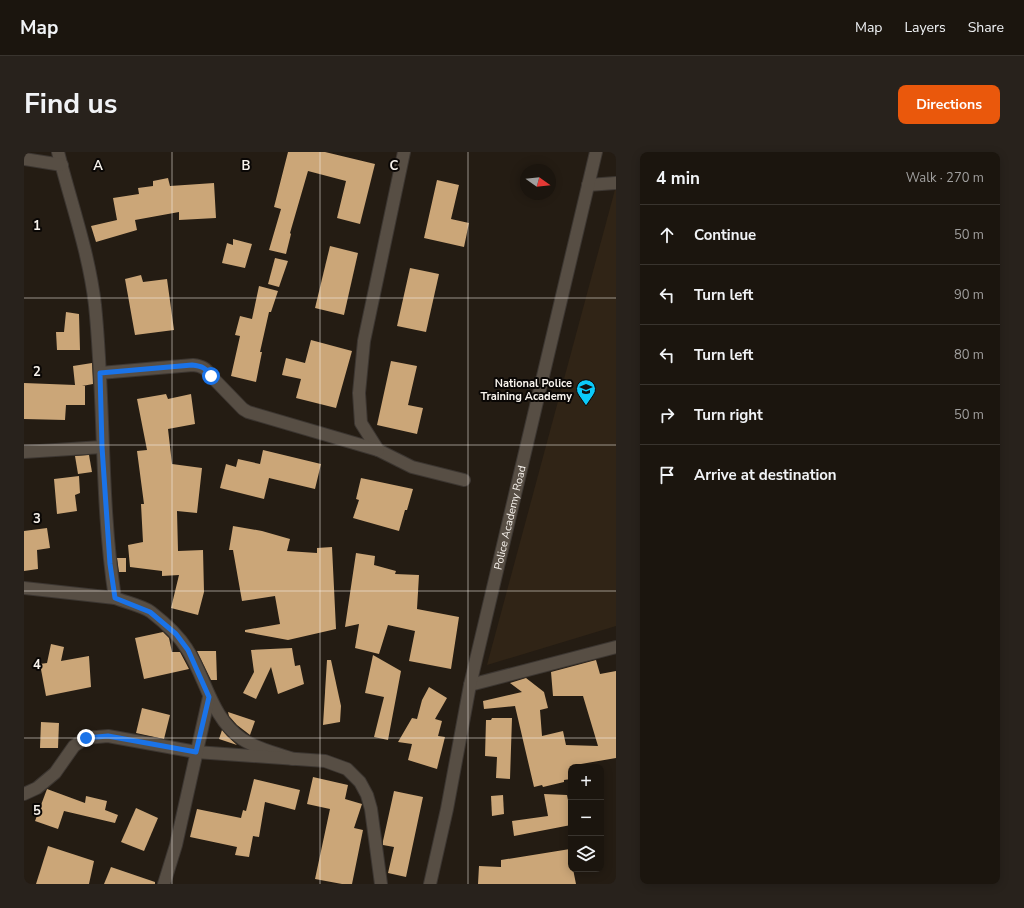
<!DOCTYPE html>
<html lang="en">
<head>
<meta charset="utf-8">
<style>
  :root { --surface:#1b150e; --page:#28221c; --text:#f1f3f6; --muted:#a09f9e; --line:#39342e; --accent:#ea580c }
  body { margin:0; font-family:"Nunito Sans",sans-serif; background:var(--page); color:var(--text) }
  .controls { position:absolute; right:12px; bottom:12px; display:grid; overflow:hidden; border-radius:8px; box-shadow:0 2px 10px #0003 }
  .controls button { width:36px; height:36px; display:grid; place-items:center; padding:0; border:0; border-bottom:1px solid var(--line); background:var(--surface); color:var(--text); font:20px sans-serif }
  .compass { position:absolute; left:496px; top:12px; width:36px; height:36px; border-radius:50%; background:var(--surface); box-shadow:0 2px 10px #0003; rotate:105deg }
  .stop { position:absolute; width:12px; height:12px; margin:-9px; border:3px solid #1a73e8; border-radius:50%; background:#fff }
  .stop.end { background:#1a73e8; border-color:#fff; box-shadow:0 1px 4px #0008 }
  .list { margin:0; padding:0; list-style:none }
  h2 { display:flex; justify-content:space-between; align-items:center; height:52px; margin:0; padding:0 16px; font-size:17px }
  h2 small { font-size:13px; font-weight:400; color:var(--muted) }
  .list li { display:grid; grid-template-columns:26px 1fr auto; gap:12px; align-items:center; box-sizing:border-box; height:60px; padding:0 16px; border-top:1px solid var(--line) }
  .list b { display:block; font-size:15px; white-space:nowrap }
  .list em { font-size:13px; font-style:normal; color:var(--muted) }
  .icon { flex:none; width:22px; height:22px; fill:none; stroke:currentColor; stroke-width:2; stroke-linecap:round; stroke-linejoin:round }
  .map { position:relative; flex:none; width:592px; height:732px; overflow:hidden; border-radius:8px }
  header { display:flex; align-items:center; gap:24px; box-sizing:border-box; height:56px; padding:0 20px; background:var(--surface); border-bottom:1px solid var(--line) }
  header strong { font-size:19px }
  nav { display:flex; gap:22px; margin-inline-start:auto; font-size:14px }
  .intro { display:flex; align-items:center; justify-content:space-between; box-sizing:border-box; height:96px; padding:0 24px }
  h1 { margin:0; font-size:28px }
  .button { padding:10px 18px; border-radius:8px; background:var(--accent); color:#fff; font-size:14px; font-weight:700 }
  main { display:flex; gap:24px; padding:0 24px }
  aside { flex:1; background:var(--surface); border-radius:8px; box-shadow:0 2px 10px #0003 }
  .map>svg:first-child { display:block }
</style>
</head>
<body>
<header>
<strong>Map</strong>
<nav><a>Map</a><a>Layers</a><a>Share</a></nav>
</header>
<div class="intro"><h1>Find us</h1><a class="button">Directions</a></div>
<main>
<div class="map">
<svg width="592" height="732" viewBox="0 0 592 732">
  <rect width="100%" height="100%" fill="#241c13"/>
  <path fill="#302416" d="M592,34v440l-129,39z"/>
  <g fill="#cba678">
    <path d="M264,0h37l50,12 -15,60 -23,-6 9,-37 -38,-10 -18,62 1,1 -5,20 -17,-4 12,-41 -7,-2z"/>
    <path d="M144,26l2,8 44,-3 2,35 -37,2v-8l-44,8 2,10 -41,12 -5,-16 26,-6 -4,-22 26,-4 -1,-6 15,-2v-5z"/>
    <path d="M413,28l22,5 -8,34 18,4 -5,24 -40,-9z"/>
    <path d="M209,87l19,5 -7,24 -23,-5 5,-20 6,2z"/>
    <path d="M306,94l28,7 -14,62 -29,-7z"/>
    <path d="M251,106l13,3 -9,26 -11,-3z"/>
    <path d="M386,116l29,6 -13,58 -29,-6z"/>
    <path d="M117,123l2,7 24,-3 7,51 -39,5 -10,-56z"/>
    <path d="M235,134l19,5 -7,21h-2l-9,40h2l-6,30 -25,-6 9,-40 -5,-1 5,-19 12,3z"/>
    <path d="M42,160l13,2 1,36h-23l-1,-18h8z"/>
    <path d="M287,188l41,11 -16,57 -40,-10 5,-19 -19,-4 4,-17 19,5z"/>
    <path d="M367,209l26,5 -9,39 15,3 -6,26 -40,-9z"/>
    <path d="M68,211l1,21 -11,2h3v19h-19l-1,15 -41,-1v-36l51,2 -2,-19z"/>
    <path d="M142,242l2,5 23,-5 4,30 -27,5 4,35 30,4 -5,45 -20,-2 1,40 25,-1 1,42 -6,23 -27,-7 8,-33 -17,1v-5l-32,-4 -2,-22 15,-3 -2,-38h3l-7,-53 10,-1 -10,-51z"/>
    <path d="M239,298l58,14 -6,25 -46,-11 -5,21 -44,-11 6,-24 10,3 2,-8 22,5z"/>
    <path d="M65,303l3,17 -14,2 -3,-18z"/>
    <path d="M55,324l1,17 -5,2 2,16 -20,3 -3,-35z"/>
    <path d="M337,326l52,11 -6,21h-2l-6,21 -46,-13 6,-18 -3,-1z"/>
    <path d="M209,374l29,5 28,8 -3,12 30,2v-5l15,-1 4,82 -48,11 -43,-8v-2l35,-6 -5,-28 -33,5 -9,-51h-4z"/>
    <path d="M23,376l3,20 -13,2 1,19 -14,2v-40z"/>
    <path d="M332,401l19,3 -1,9 22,6 -1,3 24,1 -2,34 42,8 -8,52 -42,-8 6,-30 -27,-6 -9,29 -24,-6 4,-24 -14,3z"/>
    <path d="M93,406h9v14h-7z"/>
    <path d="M139,480l6,6 3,14h8l9,17 -45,10 -9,-41z"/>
    <path d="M27,492l13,3 -3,14 28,-5 2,31 -45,9 -6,-32 7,-1z"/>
    <path d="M268,496l3,18 5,-1 4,19 -26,10 -7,-27 -15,32 -13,-6 11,-21 -3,-22z"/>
    <path d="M173,499h19l1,29h-6z"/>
    <path d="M349,503l28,16 -13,69 -14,-3 10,-40 -19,-4z"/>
    <path d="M303,508h4l10,46 -1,16 -17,3z"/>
    <path d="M572,508l4,14 16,-3v87l-35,6 1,3h-11v12l-7,1v2l-21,5 -1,-2 -8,2 -19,-81 -31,3 -1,-8 39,-9 -12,-9 16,-5 18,14 4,16 -8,2 2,26 21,-5 3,14 32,1 -15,-50h-30l-2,-24z"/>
    <path d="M405,535l18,11 -12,21 7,2 -4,15 7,1 -8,32 -29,-9 4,-16 -14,-2 14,-24 5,1 5,-19z"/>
    <path d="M118,556l28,7 -6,24 -28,-6z"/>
    <path d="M204,560l27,9 -5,14 -13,-10 -8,-9z"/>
    <path d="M468,566h20l-2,61 -14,-1 1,-21 -12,-1 1,-36h5z"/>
    <path d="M17,570l18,1 -1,25h-18z"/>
    <path d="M198,578l5,6 10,9 -18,-6z"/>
    <path d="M289,625l35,8 -3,14 17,5 -8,24 9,2 -11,54h-10l-27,-5 15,-70 -23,-5z"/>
    <path d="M230,627l46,11 -5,20 -30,-8 -6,35 -6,-1 -4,21 -14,-2 2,-8 -47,-10 7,-28 44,9 2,-8 3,1z"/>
    <path d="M23,637l38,14 1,-7 21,5 -2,9 13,5 -3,8 -51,-12 -6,18 -23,-8z"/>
    <path d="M370,639l29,6 -17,80 -18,-4 6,-26 -11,-2v-4z"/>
    <path d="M520,642l23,1 2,10 2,-1v21l-57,11 -2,-15 36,-5z"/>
    <path d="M479,643l1,19 -12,2 -1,-20z"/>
    <path d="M112,656l22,10 -14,33 -23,-9z"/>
    <path d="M24,694l46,15 -5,23h-53z"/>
    <path d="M546,697l1,20h2l3,15h-98l1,-18 22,1v-7z"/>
    <path d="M87,715l44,15v2h-51z"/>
  </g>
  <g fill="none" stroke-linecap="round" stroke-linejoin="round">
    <g stroke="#3c3631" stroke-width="14">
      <g id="street">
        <path d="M34,0c13,51 31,101 37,153 10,97 5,196 20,293 10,4 28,8 36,14 13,10 28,24 36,37 19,29 24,69 55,90 15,10 34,14 51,20"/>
        <path d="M380,0l-40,189 -5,52 2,30 17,27 34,17 52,13"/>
        <path d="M0,7l38,6"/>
        <path d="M564,33l28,-2"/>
        <path d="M76,221l93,-8c9,1 13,3 18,11l32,33 5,3 130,38"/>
        <path d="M0,300l78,-5"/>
        <path d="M0,436l91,10"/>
        <path d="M446,533l146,-38"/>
        <path d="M0,642l13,-6 18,-15 19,-27 12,-8 22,-2 88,16 129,9 22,8 13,13 7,13 4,14 10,75"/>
        <path d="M140,732l12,-39 33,-148"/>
        <path id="s1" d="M406,732l17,-75 23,-124 126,-533"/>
      </g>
    </g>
    <use href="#street" stroke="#574e44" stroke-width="12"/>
  </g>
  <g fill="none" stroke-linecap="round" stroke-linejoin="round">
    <path stroke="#1a73e8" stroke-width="5" d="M62,586l22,-2 88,16 13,-55 -21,-47 -12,-16 -26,-22 -35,-14 -5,-34 -8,-117 -2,-74 92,-8c10,1 14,3 19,11"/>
  </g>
  <path fill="none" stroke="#f8f3ed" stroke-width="1" stroke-opacity="0.55" d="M148,0v732M296,0v732M444,0v732M0,146h592M0,293h592M0,439h592M0,586h592"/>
  <defs>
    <g id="school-pin" transform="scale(1)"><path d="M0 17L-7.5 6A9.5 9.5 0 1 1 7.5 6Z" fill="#0bcafa" stroke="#0a0705"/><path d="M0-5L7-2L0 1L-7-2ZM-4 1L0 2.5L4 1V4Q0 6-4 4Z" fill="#111"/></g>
  </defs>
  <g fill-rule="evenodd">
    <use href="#school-pin" x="562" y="237"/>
  </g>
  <g text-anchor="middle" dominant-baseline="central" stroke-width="4" stroke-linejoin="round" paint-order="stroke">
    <g font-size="11" font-weight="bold" fill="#f8f3ed" stroke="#0a0705" text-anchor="end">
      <text x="548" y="231">National Police<tspan x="548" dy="13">Training Academy</tspan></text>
    </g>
    <g font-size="11" fill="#f8f3ed" stroke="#0a0705">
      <text stroke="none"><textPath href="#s1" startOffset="375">Police Academy Road</textPath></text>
    </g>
  </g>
  <g font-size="13" text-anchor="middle" font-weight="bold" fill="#f8f3ed" stroke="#0a0705" stroke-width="4" stroke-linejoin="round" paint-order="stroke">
    <text x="74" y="18">A</text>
    <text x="222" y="18">B</text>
    <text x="370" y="18">C</text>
    <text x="13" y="78">1</text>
    <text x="13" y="224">2</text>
    <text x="13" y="371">3</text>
    <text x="13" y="517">4</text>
    <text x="13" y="663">5</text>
  </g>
</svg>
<div class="controls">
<button>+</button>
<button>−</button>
<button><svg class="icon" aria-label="layers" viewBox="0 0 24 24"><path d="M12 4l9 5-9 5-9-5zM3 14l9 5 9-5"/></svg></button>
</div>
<svg class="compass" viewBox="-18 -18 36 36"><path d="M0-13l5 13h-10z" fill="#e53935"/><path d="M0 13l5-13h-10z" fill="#a09f9e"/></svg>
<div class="stop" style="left:187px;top:224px"></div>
<div class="stop end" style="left:62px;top:586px"></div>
</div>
<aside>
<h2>4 min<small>Walk · 270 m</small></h2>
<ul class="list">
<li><svg class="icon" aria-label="ahead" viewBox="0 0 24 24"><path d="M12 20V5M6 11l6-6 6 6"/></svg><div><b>Continue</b></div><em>50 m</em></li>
<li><svg class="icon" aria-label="left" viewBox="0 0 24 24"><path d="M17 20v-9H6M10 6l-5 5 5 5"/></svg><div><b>Turn left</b></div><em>90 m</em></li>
<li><svg class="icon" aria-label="left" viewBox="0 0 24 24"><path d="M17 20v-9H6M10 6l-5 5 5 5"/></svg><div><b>Turn left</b></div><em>80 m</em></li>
<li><svg class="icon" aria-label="right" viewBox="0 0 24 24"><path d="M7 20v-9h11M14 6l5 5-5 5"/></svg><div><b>Turn right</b></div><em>50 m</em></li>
<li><svg class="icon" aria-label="arrive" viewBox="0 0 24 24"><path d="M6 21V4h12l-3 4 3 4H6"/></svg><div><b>Arrive at destination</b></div></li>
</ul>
</aside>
</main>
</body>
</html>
